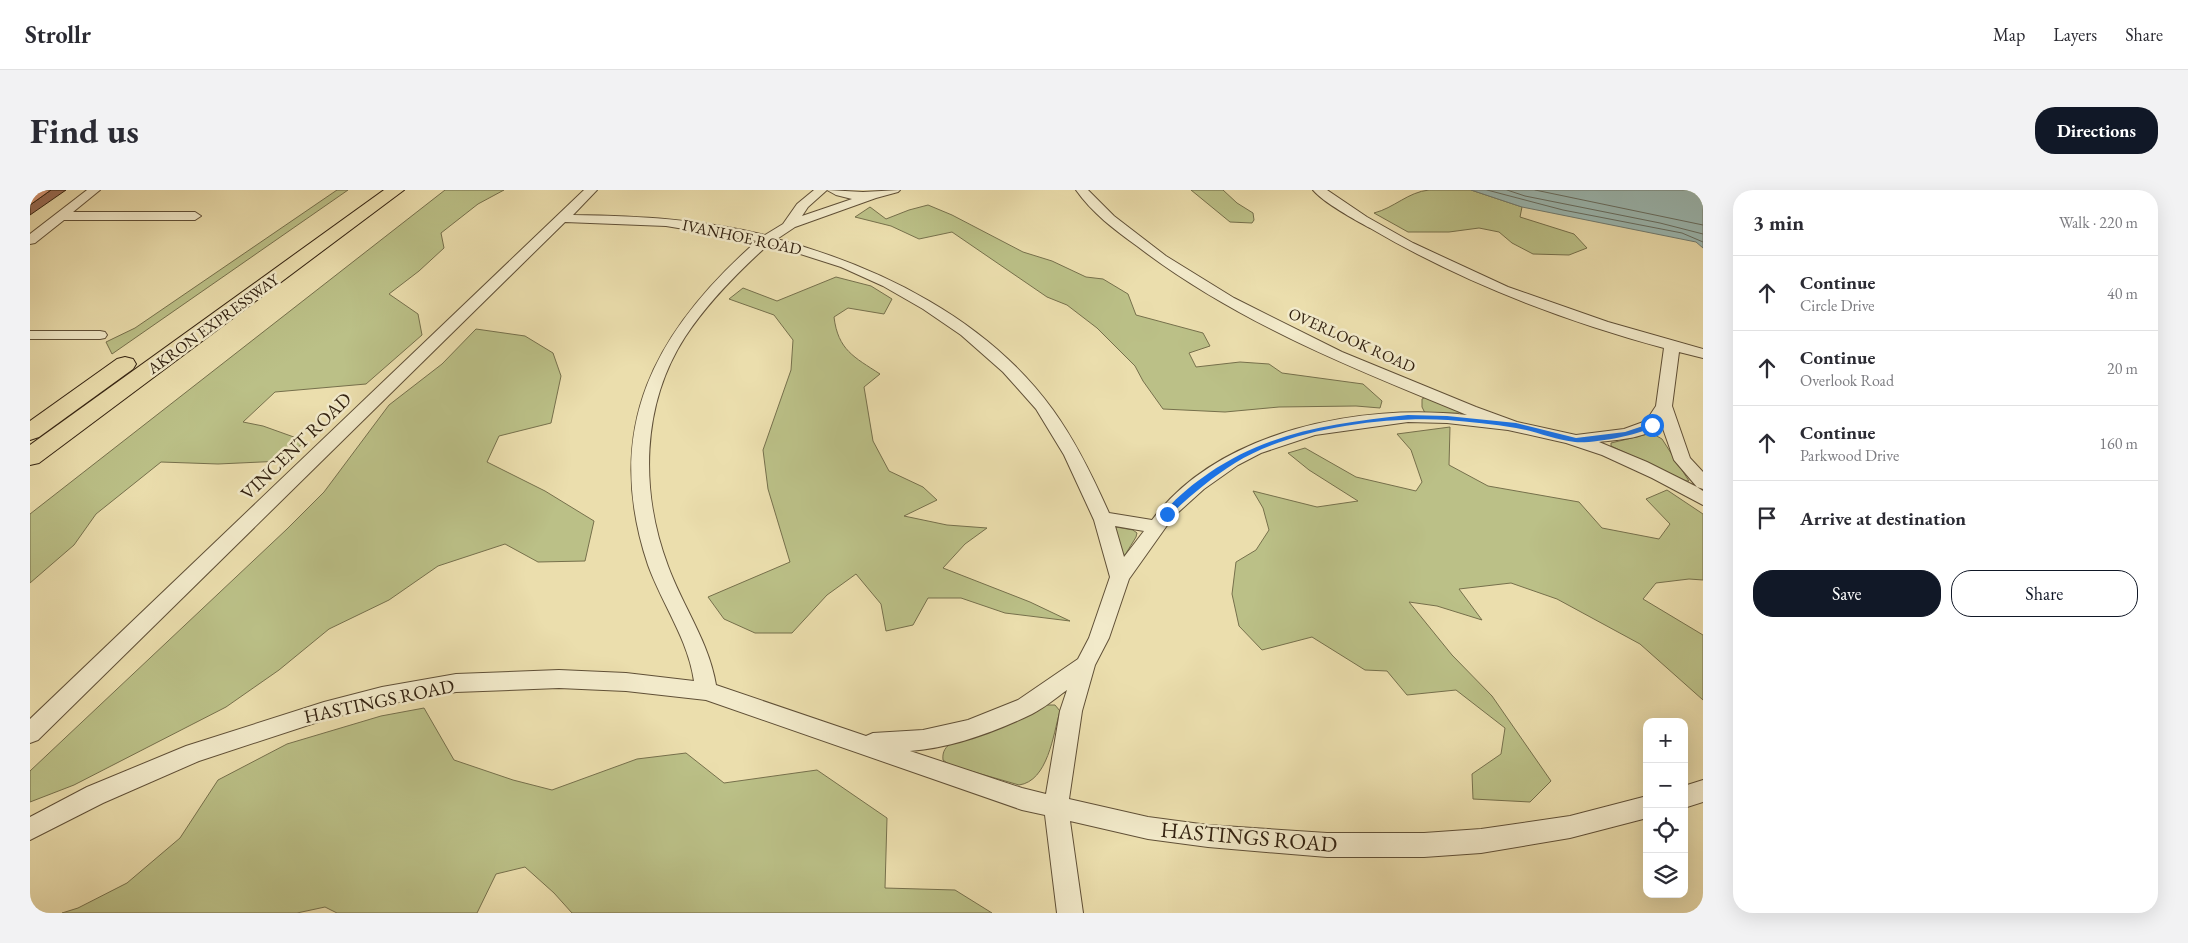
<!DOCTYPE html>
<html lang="en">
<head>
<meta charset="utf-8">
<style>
  :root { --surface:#fff; --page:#f2f2f3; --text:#2b2b33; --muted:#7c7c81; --line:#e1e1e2; --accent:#111827 }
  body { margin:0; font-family:"EB Garamond",serif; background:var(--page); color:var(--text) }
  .controls { position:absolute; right:15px; bottom:15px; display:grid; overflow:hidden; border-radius:10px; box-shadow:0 5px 20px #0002 }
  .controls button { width:45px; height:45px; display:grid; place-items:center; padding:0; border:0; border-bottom:1px solid var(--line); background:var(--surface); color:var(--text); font:25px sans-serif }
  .stop { position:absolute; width:15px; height:15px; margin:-11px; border:4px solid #1a73e8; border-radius:50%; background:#fff }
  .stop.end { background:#1a73e8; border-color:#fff; box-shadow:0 1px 5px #0008 }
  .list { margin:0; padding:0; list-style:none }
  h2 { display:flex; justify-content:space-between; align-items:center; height:65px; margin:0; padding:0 20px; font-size:21px }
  h2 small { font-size:16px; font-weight:400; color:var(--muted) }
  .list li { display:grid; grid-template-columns:32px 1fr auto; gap:15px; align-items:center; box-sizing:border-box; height:75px; padding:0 20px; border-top:1px solid var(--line) }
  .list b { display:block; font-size:19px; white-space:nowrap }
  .list p { margin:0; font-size:16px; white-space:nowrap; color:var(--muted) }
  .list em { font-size:16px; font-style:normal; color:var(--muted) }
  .actions { display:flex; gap:10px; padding:15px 20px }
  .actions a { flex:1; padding:11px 0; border:1px solid var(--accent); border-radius:20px; text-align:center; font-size:18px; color:var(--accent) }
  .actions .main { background:var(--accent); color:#fff }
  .icon { flex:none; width:28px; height:28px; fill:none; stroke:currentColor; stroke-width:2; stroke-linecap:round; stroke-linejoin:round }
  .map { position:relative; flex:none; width:1673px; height:723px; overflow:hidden; border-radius:20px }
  header { display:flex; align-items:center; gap:30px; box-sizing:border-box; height:70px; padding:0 25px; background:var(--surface); border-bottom:1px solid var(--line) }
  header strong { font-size:24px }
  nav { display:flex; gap:28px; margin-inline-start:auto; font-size:18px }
  .intro { display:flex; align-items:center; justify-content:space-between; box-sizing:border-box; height:120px; padding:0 30px }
  h1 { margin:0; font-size:35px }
  .button { padding:12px 22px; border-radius:20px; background:var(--accent); color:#fff; font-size:18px; font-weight:700 }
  main { display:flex; gap:30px; padding:0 30px }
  aside { flex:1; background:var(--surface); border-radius:20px; box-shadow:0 5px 20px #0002 }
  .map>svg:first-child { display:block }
</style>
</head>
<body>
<header>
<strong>Strollr</strong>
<nav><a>Map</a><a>Layers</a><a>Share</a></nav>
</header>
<div class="intro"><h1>Find us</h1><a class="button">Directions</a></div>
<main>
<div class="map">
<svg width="1673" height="723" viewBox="0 0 1673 723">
  <rect width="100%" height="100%" fill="#ebdead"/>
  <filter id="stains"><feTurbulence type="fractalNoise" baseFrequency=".004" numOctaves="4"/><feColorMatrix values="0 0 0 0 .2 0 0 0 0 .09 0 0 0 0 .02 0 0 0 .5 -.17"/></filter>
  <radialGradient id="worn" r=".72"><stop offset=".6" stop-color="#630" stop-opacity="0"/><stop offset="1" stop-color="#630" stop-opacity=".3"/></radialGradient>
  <g fill="#bbc087" stroke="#76704c">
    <path d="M307,0h11l-236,164 -6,-12 29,-14z"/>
    <path d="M415,0h59l-26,14 -37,29 3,15 -25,23 -30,23 29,20 4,21 -56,49 -91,8 -32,30 20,4 42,15 -22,20 -65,3 -57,-2 -65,52 -22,31 -44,38v-69z"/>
    <path d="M1161,0h32l14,13 16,10 1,7 -2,3 -22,-1z"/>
    <path d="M1399,0h42l51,17 -2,10 54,17 13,14 -18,7 -36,-1 -21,-11 -13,-11 -20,-4 -30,4h-41l-34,-19c20,-5 34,-21 55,-23z"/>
    <path d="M898,15l24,10 71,37 29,9 34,16 17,2 25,15 8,21 67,18 7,13 -21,7 7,14 44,-5 29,2 13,9 81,11 19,17 -2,7 -24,-2 -77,1 -54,5 -62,-3 -20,-28 -8,-15 -38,-38 -30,-23 -20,-8 -95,-65 -33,7 -28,-13 -36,-9 15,-10 16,12 23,-9z"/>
    <path d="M806,87l35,9 21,13 -8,15 -36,-6 -14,9c4,33 20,40 46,57l-16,13 9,54 16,30 34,16 14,13 -33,16 43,9 40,3 -22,16 -22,24 87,34 40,19 -65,-8 -44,-15h-33l-15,27 -27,6 -5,-27 -25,-30 -29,21 -35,38h-37l-31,-14 -16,-22 82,-35 -22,-73 -5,-39 28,-80 2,-30 -19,-25 -45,-16 14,-11 34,13z"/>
    <path d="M446,139l49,7 28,17 8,23 -10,47 -52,13 -12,26 58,29 49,30 -9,40 -47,1 -33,-18 -67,22 -49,34 -60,29 -50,41 -53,37 -152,78 -44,17v-31l257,-242 37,-37 65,-87 53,-41z"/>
    <path d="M1396,207l34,13 -1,3h-34l-3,-6v-8z"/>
    <path d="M1420,237l-1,38 39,21 91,16 23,26 57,11 11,-15 -24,-25 21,-9 36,24v66l-14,-1 -33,4 -13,16 60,36v65l-63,-56 -83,-45 -46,-16 -52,6 23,31 -45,-14 -28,-4 43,53 40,41 59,85 -21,21 -57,-3 -1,-25 29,-20 4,-26 -49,-38 -49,5 -20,-24 -22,-1 -53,-33 -50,13 -23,-24 -7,-32 4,-32 20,-12 13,-20 -6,-22 -10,-17 64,16 41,-6 -49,-31 -21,-17 17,-5 51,29 60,14 6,-9 -11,-32 -14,-16z"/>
    <path d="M1618,244l7,1 7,4 27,42h-3l-75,-35v-3z"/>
    <path d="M1086,337l17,3 4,3 -1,4 -11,18h-3l-9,-26z"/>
    <path d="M1017,515h8l5,6c-7,24 -12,70 -41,74l-69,-20 -7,-5c-1,-9 3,-13 9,-18z"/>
    <path d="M394,518l30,52 59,20 39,10 85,-31 49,-6 38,30 93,-13 70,48 -2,70 70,2 37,23h-420l-18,-20 -29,-26 -29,7 -19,39h-140l-12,-6 -28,6h-235l16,-5 49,-25 53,-45 38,-58 69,-36 94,-28z"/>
  </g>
  <path fill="#9cbab4" stroke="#727d72" d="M1441,0h232v58l-7,-6 -174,-35z"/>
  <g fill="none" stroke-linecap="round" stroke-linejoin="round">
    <g stroke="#676e62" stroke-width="1">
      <path d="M1457,0l76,20 119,23 21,9"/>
      <path d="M1477,0l18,6 135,27 43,11"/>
      <path d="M1505,0l168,35"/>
    </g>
    <g stroke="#605037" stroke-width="2">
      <g id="minor">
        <path d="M57,0h13l-27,22h122l6,4 -6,4h-131l-29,23 -5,1v-10z"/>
        <path d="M554,0h13l-24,25c64,1 129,4 192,20l18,-11 14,-20 17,-14h13l-19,17 -6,9 50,-17 -16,-4 -9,-5 36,2 37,-2 -2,2 -22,6 -81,29 -18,12c104,28 211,81 276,171 23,32 40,67 56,103l43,7c67,-90 209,-117 315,-105 -115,-47 -231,-93 -330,-169 -22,-16 -45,-33 -61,-56h12l26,26 52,40 68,42 108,54 134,55 41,15 59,13 48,-6 22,-8 10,-15 8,-58c-103,-28 -202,-66 -294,-120 -15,-8 -47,-26 -57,-38h14l40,27 46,26 95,44 100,35 95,27v9l-24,-6 -7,54 18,52 13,14v17l-6,-2 6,4v14l-51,-27 -50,-23 -36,-12 -58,-13 -61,-7 -39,-1 -93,13 -54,18 -23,12 -34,24 -31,28 -44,62 -20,59 -14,27 -13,46 -13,88 79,18 60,8 119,8h97l57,-4 89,-13 77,-20v22l-77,20 -89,15 -57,4h-97l-119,-10 -60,-8 -78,-18 13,92h-26l-12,-98 -23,-5 -316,-110 -80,-9 -67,-3 -103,4 -74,13 -58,15 -125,41 -96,42 -73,37v-23l57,-30 99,-41 138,-44 58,-15 74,-13 103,-4 67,3 68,8c-6,-42 -32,-77 -46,-116 -46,-137 7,-234 109,-324l-91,-15 -101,-4 -527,518 -8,3v-24zM739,54l72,23 42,19 40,23 38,26 42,37 33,37 28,46 30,65 16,57 -21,61 -11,21 -60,41 -50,20 -45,10 -50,3 -7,3 -150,-51c-7,-43 -33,-78 -48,-119 -28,-74 -27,-161 17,-229 23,-35 53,-65 84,-93zM1631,233l13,37 23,27 -50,-25 -48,-20c17,-2 53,-4 62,-19zM1085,336l29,5 -20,26zM1037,500l-7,21 -14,83 -24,-6 -112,-37c41,-3 85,-19 122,-37 12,-6 24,-16 35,-24z"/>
        <path d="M0,141h70l5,1 2,3 -2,3 -5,1h-70z"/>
        <path d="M1673,590v22l-19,6v-22z"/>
      </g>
    </g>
    <g stroke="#322110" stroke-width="2">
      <g id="motorway">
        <path d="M354,0h20l-365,273 -9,2v-20z"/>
        <path d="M95,167l8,2 3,5 -3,5 -94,68 -9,3v-19l87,-62z"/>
      </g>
    </g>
    <use href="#minor" fill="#f2eaca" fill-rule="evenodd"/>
    <use href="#motorway" fill="#ebdead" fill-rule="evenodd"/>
  </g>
  <path fill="#9b6e58" stroke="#322110" d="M21,0h15l-36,25v-10z"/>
  <path fill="#de9d7e" stroke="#322110" d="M0,0h21l-21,15z"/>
  <path fill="#1a73e8" d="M1378,225l39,1 69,7 60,15 49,-6 27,-9 3,2c-12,10 -64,19 -80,17 -20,-2 -40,-11 -59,-14 -23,-4 -46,-6 -68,-8 -64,-4 -159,9 -213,43 -24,15 -45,33 -65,52h-6l-1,-1c12,-16 30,-30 46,-41 62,-42 126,-50 199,-58z"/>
  <g text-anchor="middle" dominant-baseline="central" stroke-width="5" stroke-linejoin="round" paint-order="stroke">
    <g font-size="16" fill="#322110" stroke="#f2eaca">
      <text transform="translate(712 47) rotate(12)">IVANHOE ROAD</text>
      <text transform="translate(183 134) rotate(-36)">AKRON EXPRESSWAY</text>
      <text transform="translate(1322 150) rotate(24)">OVERLOOK ROAD</text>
    </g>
    <g font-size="19" fill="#322110" stroke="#f2eaca">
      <text transform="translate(266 256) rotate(-44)">VINCENT ROAD</text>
      <text transform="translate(349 511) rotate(-12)">HASTINGS ROAD</text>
    </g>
    <g font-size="22" fill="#322110" stroke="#f2eaca">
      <text transform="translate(1219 647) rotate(5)">HASTINGS ROAD</text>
    </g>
  </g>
  <rect width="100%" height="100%" filter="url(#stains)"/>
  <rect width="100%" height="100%" fill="url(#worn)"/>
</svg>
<div class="controls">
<button>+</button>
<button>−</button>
<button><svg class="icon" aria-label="locate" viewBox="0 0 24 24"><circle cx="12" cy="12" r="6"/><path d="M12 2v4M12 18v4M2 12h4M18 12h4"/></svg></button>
<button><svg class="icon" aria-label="layers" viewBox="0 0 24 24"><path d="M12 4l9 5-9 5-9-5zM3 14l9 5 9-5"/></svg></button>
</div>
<div class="stop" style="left:1622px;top:235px"></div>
<div class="stop end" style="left:1137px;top:324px"></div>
</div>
<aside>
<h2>3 min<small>Walk · 220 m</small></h2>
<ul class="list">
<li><svg class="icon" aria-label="ahead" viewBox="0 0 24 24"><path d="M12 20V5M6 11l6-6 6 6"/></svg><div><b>Continue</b><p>Circle Drive</p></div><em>40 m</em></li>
<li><svg class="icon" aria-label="ahead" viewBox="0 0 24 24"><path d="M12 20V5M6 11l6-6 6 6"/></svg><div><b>Continue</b><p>Overlook Road</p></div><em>20 m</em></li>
<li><svg class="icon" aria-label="ahead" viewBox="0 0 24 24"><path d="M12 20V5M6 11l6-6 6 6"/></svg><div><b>Continue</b><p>Parkwood Drive</p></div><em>160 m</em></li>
<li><svg class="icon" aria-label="arrive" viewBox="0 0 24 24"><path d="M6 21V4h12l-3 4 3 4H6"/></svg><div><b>Arrive at destination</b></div></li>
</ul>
<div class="actions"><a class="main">Save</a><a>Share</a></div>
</aside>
</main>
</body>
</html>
